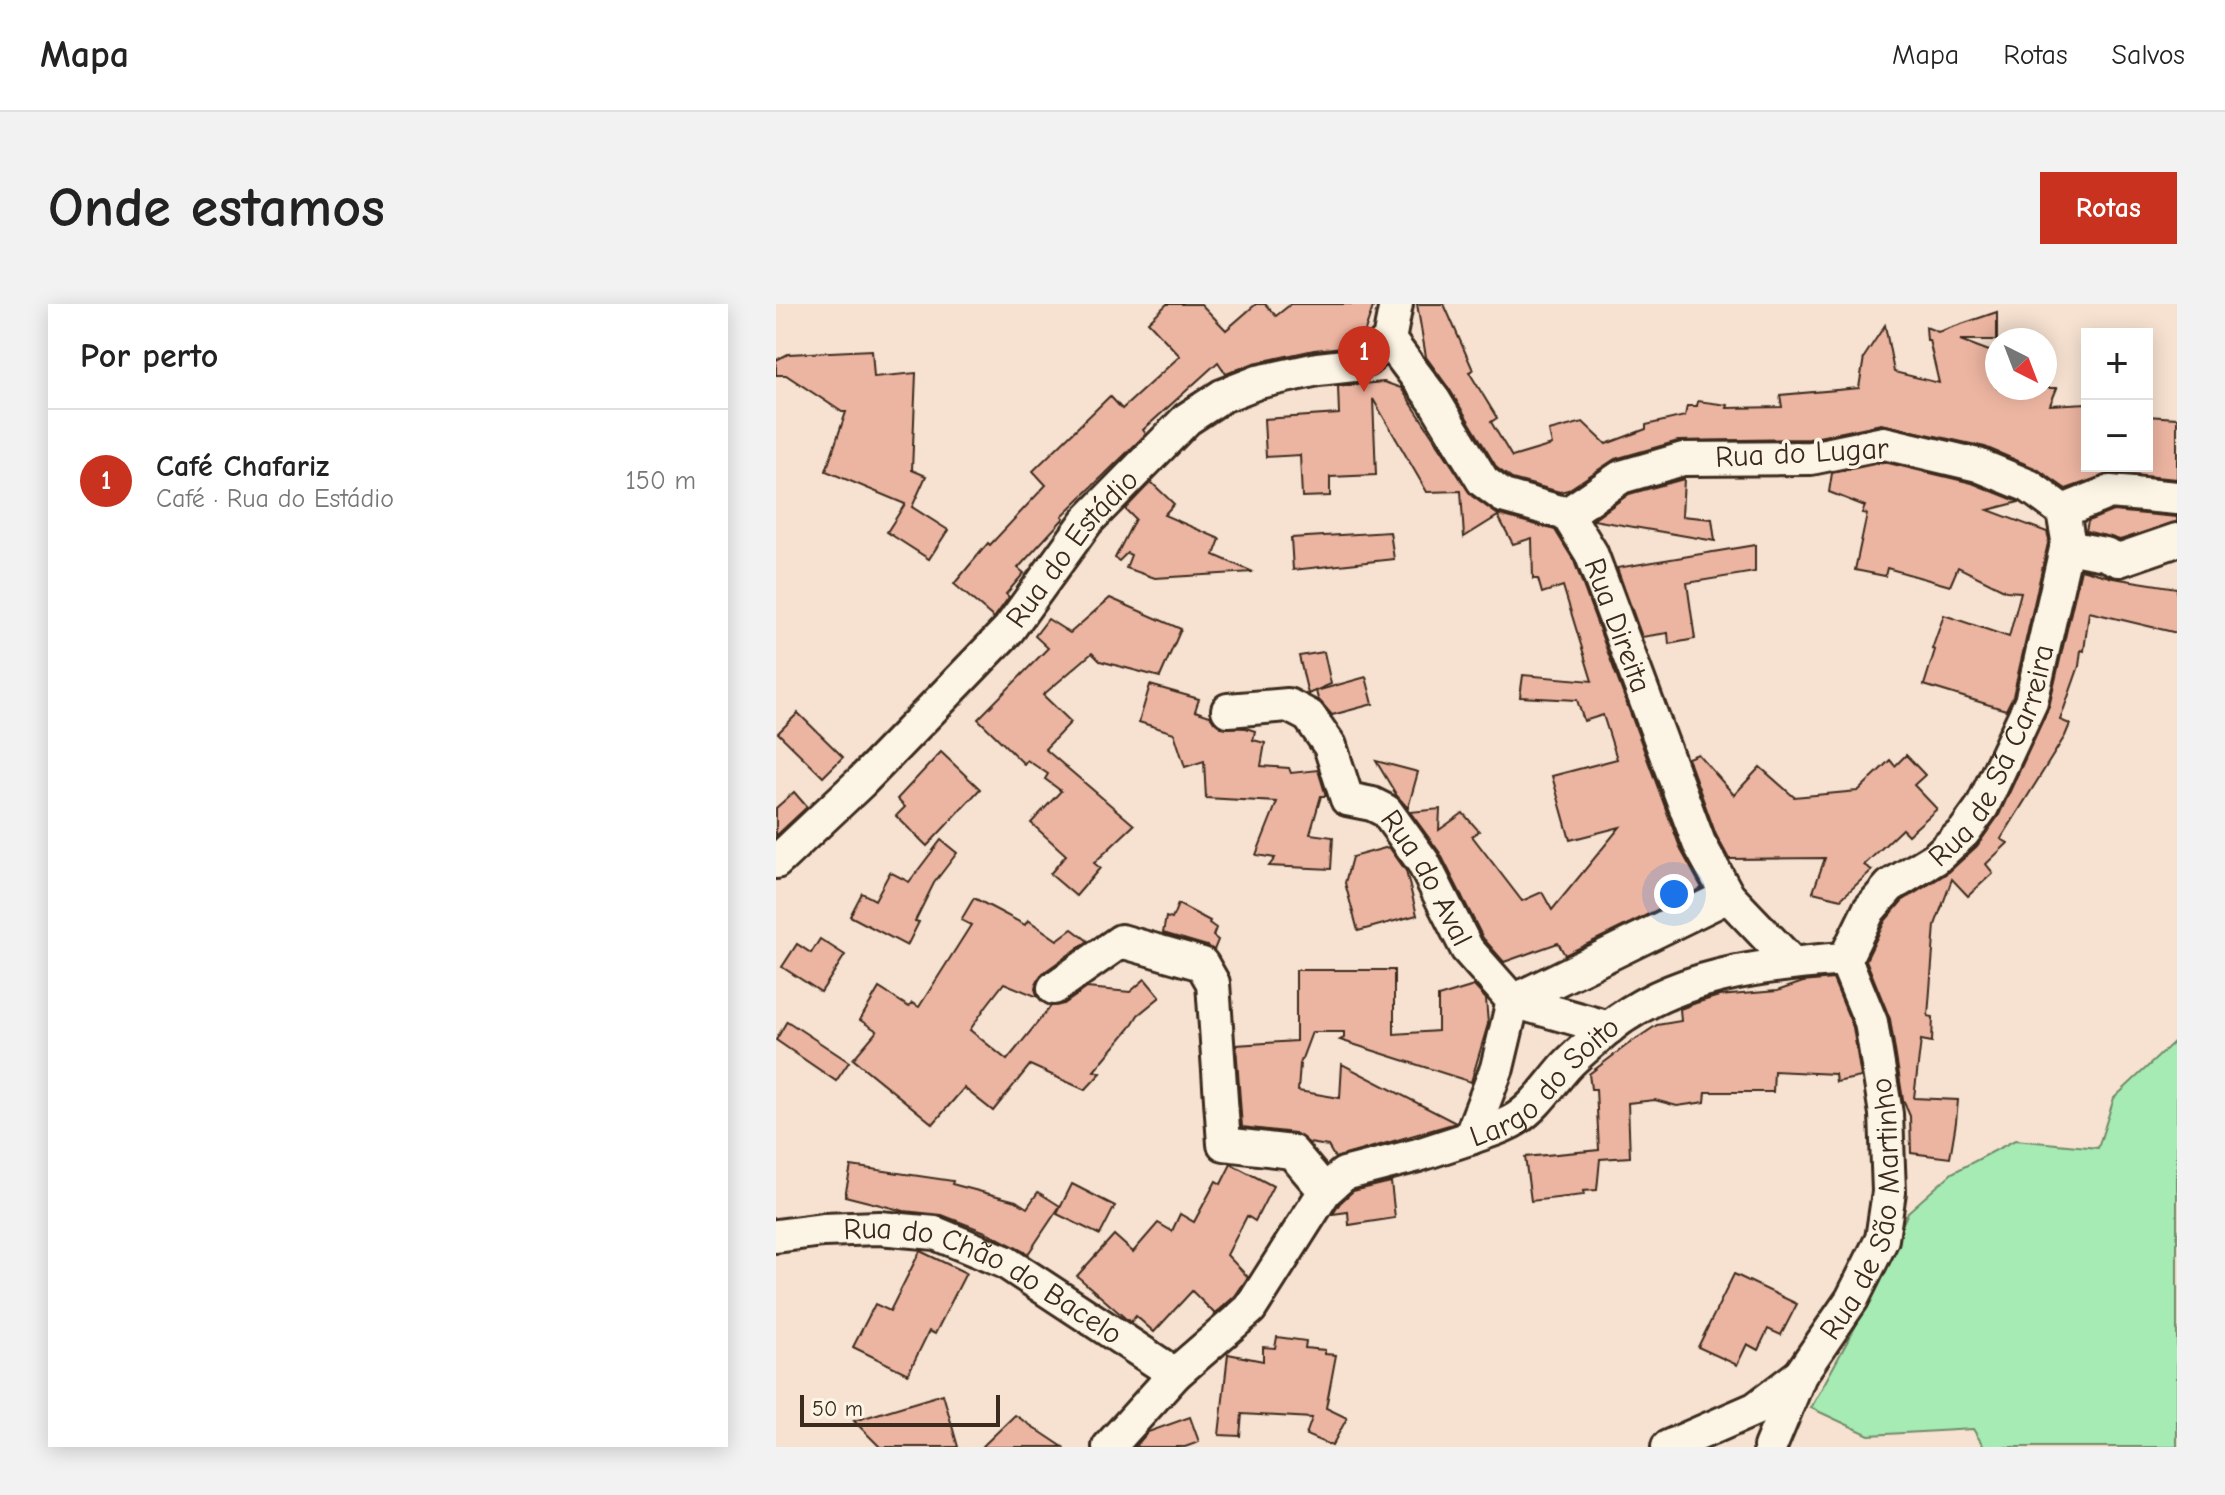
<!DOCTYPE html>
<html lang="pt">
<head>
<meta charset="utf-8">
<style>
  :root { --surface:#fff; --page:#f2f2f2; --text:#222; --muted:#767676; --line:#e0e0e0; --accent:#c8321e }
  body { margin:0; font-family:"Comic Neue",sans-serif; background:var(--page); color:var(--text) }
  .controls { position:absolute; right:24px; top:24px; display:grid; overflow:hidden; border-radius:0px; box-shadow:0 4px 20px #0003 }
  .controls button { width:72px; height:72px; display:grid; place-items:center; padding:0; border:0; border-bottom:2px solid var(--line); background:var(--surface); color:var(--text); font:40px sans-serif }
  .compass { position:absolute; left:1209px; top:24px; width:72px; height:72px; border-radius:50%; background:var(--surface); box-shadow:0 4px 20px #0003; rotate:138deg }
  .scale { position:absolute; left:24px; bottom:20px; width:200px; box-sizing:border-box; padding-left:8px; border:4px solid #3b2a1e; border-top:0; font-size:22px; line-height:28px; white-space:nowrap; color:#3b2a1e; -webkit-text-stroke:6px #fcf5e5; paint-order:stroke }
  .you { position:absolute; left:898px; top:590px; width:28px; height:28px; margin:-20px; border:6px solid #fff; border-radius:50%; background:#1a73e8; box-shadow:0 0 0 12px #1a73e833 }
  .badge { display:grid; place-items:center; width:52px; height:52px; border-radius:50%; background:var(--accent); color:#fff; font-size:26px; font-weight:700 }
  .pin { position:absolute; translate:-50% -66px; filter:drop-shadow(0 2px 4px #0008) }
  .pin::after { content:''; position:absolute; top:42px; width:28px; height:24px; background:inherit; clip-path:polygon(0 0,100% 0,50% 100%) }
  .list { margin:0; padding:0; list-style:none }
  h2 { display:flex; justify-content:space-between; align-items:center; height:104px; margin:0; padding:0 32px; font-size:34px }
  h2 small { font-size:26px; font-weight:400; color:var(--muted) }
  .list li { display:grid; grid-template-columns:52px 1fr auto; gap:24px; align-items:center; box-sizing:border-box; height:144px; padding:0 32px; border-top:2px solid var(--line) }
  .list b { display:block; font-size:30px; white-space:nowrap }
  .list p { margin:0; font-size:26px; white-space:nowrap; color:var(--muted) }
  .list em { font-size:26px; font-style:normal; color:var(--muted) }
  .map { position:relative; flex:none; width:1401px; height:1143px; overflow:hidden; border-radius:0px }
  header { display:flex; align-items:center; gap:48px; box-sizing:border-box; height:112px; padding:0 40px; background:var(--surface); border-bottom:2px solid var(--line) }
  header strong { font-size:38px }
  nav { display:flex; gap:44px; margin-inline-start:auto; font-size:28px }
  .intro { display:flex; align-items:center; justify-content:space-between; box-sizing:border-box; height:192px; padding:0 48px }
  h1 { margin:0; font-size:56px }
  .button { padding:20px 36px; border-radius:0px; background:var(--accent); color:#fff; font-size:28px; font-weight:700 }
  main { display:flex; gap:48px; padding:0 48px }
  aside { flex:1; background:var(--surface); border-radius:0px; box-shadow:0 4px 20px #0003 }
  .map>svg:first-child { display:block }
</style>
</head>
<body>
<header>
<strong>Mapa</strong>
<nav><a>Mapa</a><a>Rotas</a><a>Salvos</a></nav>
</header>
<div class="intro"><h1>Onde estamos</h1><a class="button">Rotas</a></div>
<main>
<aside>
<h2>Por perto<small></small></h2>
<ul class="list">
<li><span class="badge">1</span><div><b>Café Chafariz</b><p>Café · Rua do Estádio</p></div><em>150 m</em></li>
</ul>
</aside>
<div class="map">
<svg width="1401" height="1143" viewBox="0 0 1401 1143">
  <rect width="100%" height="100%" fill="#f7e2d1"/>
  <filter id="ink" filterUnits="userSpaceOnUse"><feTurbulence type="fractalNoise" baseFrequency=".0125" numOctaves="2"/><feDisplacementMap in="SourceGraphic" scale="16" xChannelSelector="R" yChannelSelector="G"/><feConvolveMatrix kernelMatrix="1 2 1 2 8 2 1 2 1" color-interpolation-filters="sRGB"/></filter>
  <g filter="url(#ink)">
    <path fill="#a6eab4" stroke="#708a69" stroke-width="2" d="M1401,735v408h-193l-11,-18 -104,6 -58,-27 54,-99 43,-97 44,-39 63,-33 83,8 16,-50z"/>
    <g fill="#ecb5a1" stroke="#3b2a1e" stroke-width="2">
      <path d="M391,0h34l25,26 30,-26h9l11,12 15,-12h83l-11,33 -19,10 -30,3 -60,13 -28,11 -8,-12 -75,68 3,4 -84,82 2,2 -46,50 6,5 -18,21 3,3 -15,21 -40,-34 34,-41 2,2 56,-60 -13,-14 77,-75 12,13 58,-53 -32,-34z"/>
      <path d="M641,0h27l29,66 -4,2 28,46 -6,4 21,35 40,-12 -3,-14 34,-9 23,22 40,-15v-4l39,-9 2,-10h10l1,-5 30,4 -1,3 55,-1 -2,-12 79,-7 5,-31 21,-32 9,47 45,11 -10,-43h-2l-1,-13 12,5 59,-20v28h-37l37,14v34h60l-7,17 37,-2v63h60v-50l30,2v61l-66,-6 -45,16 -29,-20 -52,-22 -104,-23 -72,15 -131,2 -63,18 -47,31 -8,2 -48,-13 -15,-11 -47,-78 -24,-33z"/>
      <path d="M96,46l2,27 42,-4 -4,97 14,6 -14,31 36,23 -19,29 -42,-27 18,-28 -79,-33 20,-59h-4l-56,-37h-10v-15l12,-6z"/>
      <path d="M608,78l17,6 71,108 25,18 58,16 19,31 107,289 21,38 -137,67 -7,-12 -54,19 -21,-24 -43,-85 -30,-41 30,-3 -1,21 24,-17 16,18 -7,5 50,65 20,-9 10,18 68,-83 -50,13 -18,-64 65,-17 -14,-44 -19,6 -7,-21 -57,-3 3,-22 69,6 -29,-95 -21,7 -4,-14h-5l-1,-41 -19,6 -15,-28 -34,21 -3,-46 -34,1 -54,-93 3,76 -46,2v19l-28,1 -2,-42 -34,2 -2,-38 75,-5 -1,-28z"/>
      <path d="M1108,158l88,21 47,19 -31,8 59,22 2,7 -36,157 -7,14 -82,-25 11,-35 -3,-1 12,-34 65,22 12,-45 -15,-1 -48,-24 -8,19 -63,-18 -2,8 -30,-6 12,-56 -5,-1 3,-7 -36,-14 3,-19z"/>
      <path d="M908,175l-2,37 30,3 3,22 -122,-21 36,-26z"/>
      <path d="M375,178l23,22 -10,11 56,24 -6,16 39,17 -98,6 -29,-10 5,-13 -4,-2 -8,8 -4,-3 20,-39 -10,-10z"/>
      <path d="M1337,207l64,6v5l-57,18 -34,-9 2,-10z"/>
      <path d="M614,228l4,27 -101,11 -2,-32z"/>
      <path d="M979,241v27l-68,11 8,56 -26,5 -1,-11 -26,4 -25,-69z"/>
      <path d="M1305,265l32,9 64,10v45l-88,-21 -5,39 -3,-1 -2,16 -19,54 10,4 -5,12 -64,103 7,4 -22,21 7,9 -25,23 -16,-17 -17,46 -7,91 5,1 -1,25 -11,-2 -7,58 44,2 -2,22 -6,36 -39,-5 -1,-37 -7,-16 -13,-81 -24,-59 19,-39 17,-20 47,-29 28,-26 22,-31 50,-108z"/>
      <path d="M334,294l71,31 -21,48 -60,-16 -8,-8 -49,42 28,27 -26,27 89,76 -40,38 6,5 -24,28 -26,-22 16,-19 -35,-32 30,-32 -16,-12 3,-5 -21,-14 -3,4 -46,-45 70,-71 -13,-12 13,-17 22,14z"/>
      <path d="M548,348l7,32 -23,10 -9,-38z"/>
      <path d="M590,373l7,27 -41,11 -14,-16 -2,-8z"/>
      <path d="M374,381l49,14 -4,12 15,5 11,11 25,1 9,3 -2,9 12,3 -4,23 28,2 2,5 27,-3 8,26h-5l-11,38 23,3 -2,32 -62,-3 6,-8 -19,-3 21,-53 -71,-4 -2,-37 -19,6 -11,-34 -35,-11z"/>
      <path d="M22,409l45,44 -20,20 -45,-44z"/>
      <path d="M165,448l39,37 -53,57 -31,-30 9,-9 -8,-8z"/>
      <path d="M922,450l36,41 26,-28 34,30 64,-6 32,-31 5,6 11,-11 19,20 -11,10 23,24 -29,26 -6,-6 -38,36 8,5 -31,29 -28,-7 12,-34 -96,1 -13,-24 -28,-77z"/>
      <path d="M600,457l42,11 -10,36 -11,-12z"/>
      <path d="M18,488l13,15 -31,29v-28z"/>
      <path d="M165,536l16,13 -23,30 -19,38 4,1 -12,24 -57,-30 12,-23 13,7 15,-28 19,10z"/>
      <path d="M613,543l17,24 11,44 -59,16 -13,-48 7,-26z"/>
      <path d="M198,594l51,27 3,-5 29,20 15,-11 16,12 -45,32 -6,8 -2,8 3,8 -34,-14 -17,22 -17,25 37,30 44,-54 13,-2 23,-16 43,4 15,-13 15,18 -22,18 -8,13 -36,43 7,2 -16,17 -55,-25 -37,46 -29,-23 -31,36 -80,-65 24,-28 -17,-11 19,-32 30,19 3,-4 7,4 52,-82 -10,-5z"/>
      <path d="M402,600l32,17 -1,2 7,5 -3,8 5,4 -4,10 -7,-4 -44,-13 3,-16 6,2z"/>
      <path d="M44,635l25,16 -24,37 -39,-25 15,-23 14,9z"/>
      <path d="M520,666h98v64l44,-3v-34l36,-11 12,13 2,25 -17,58 -131,-42 4,-2v-6h-32l-12,32 -2,27 42,7 2,-34 114,59 -121,35 -7,-12 -19,-3 -14,-10 -53,-6 -6,-82 60,-4z"/>
      <path d="M1057,675l20,48 8,50 -25,5 -1,-8 -61,-3 -1,21h-67l-1,10 -28,4 -22,-6 -27,3 2,54 -30,2 -3,31 -14,1 1,4 -53,6 -6,-44 74,-7 -3,-61h-5l-2,-15 38,-29 30,-20 24,-4 -1,-12 16,-6 23,-7 58,-5 26,-9z"/>
      <path d="M11,717l62,41 -13,19 -60,-41z"/>
      <path d="M455,860l42,22 -18,35 -8,-5 -20,39 21,22 -13,19 -20,18 -23,-23 -38,41 -18,-16 -5,6 -6,-4 -48,-42 37,-41 19,17 25,-29 14,8 8,-17 14,8 22,-41 5,3z"/>
      <path d="M75,862l102,15 -1,3 64,17 11,7 11,-16 22,14 -32,48 -40,-21 -46,-18 -38,-4 -59,-15z"/>
      <path d="M615,878l4,36 -46,7 -1,-13 -15,2 7,-11 13,-12z"/>
      <path d="M296,880l43,22 -15,29 -43,-21z"/>
      <path d="M144,947l46,22 -31,61 -6,-3 -21,43 -55,-27 22,-43 15,7z"/>
      <path d="M958,970l63,30 -16,31 -13,-6 -10,21 -11,-6 -10,21 -39,-18z"/>
      <path d="M501,1033l29,4 -1,7 20,2v4l11,1 -10,53 21,10 -15,28 -26,-11 6,-17 -70,-4 -2,22 -21,-1 9,-81 35,7v-14l12,1z"/>
      <path d="M167,1090l15,53h-78l-26,-26z"/>
      <path d="M239,1111l48,32h-81z"/>
      <path d="M414,1113l9,25 -14,5h-50l13,-15z"/>
    </g>
    <g fill="none" stroke-linecap="round" stroke-linejoin="round">
      <g stroke="#3b2a1e" stroke-width="38">
        <g id="street">
          <path id="s1" d="M613,36l45,60 49,81 20,15 64,18 24,39 108,290 29,53 64,67"/>
          <path d="M791,210l54,-37 62,-18 128,-1 73,-15 94,22 51,21 34,25 47,-19 67,6"/>
          <path d="M1290,243l39,7 14,6 58,-20"/>
          <path id="s2" d="M452,406l60,-5 21,11 21,30 17,53 25,5 14,7 37,51 44,87 46,52 96,27"/>
          <path id="s3" d="M0,558l86,-81 147,-152 78,-108 100,-102 35,-23 36,-14 60,-13 36,-4 12,-5 23,-20 7,-36"/>
          <path id="s4" d="M952,592l-215,105 -16,67 -27,70c15,-6 32,-10 46,-19 20,-13 34,-35 50,-53 12,-13 28,-25 41,-37 66,-54 155,-64 238,-70"/>
          <path id="s5" d="M1069,655l24,-49 21,-24 46,-28 28,-26 18,-25 49,-105 37,-162 -5,-29"/>
          <path d="M278,684l67,-47 81,23 11,19 11,161 68,8 33,39"/>
          <path id="s6" d="M0,932l47,-6 56,-2 56,5 70,29 170,112"/>
          <path d="M333,1143l66,-73 75,-65 75,-118 19,-17 74,-19 52,-17"/>
          <path d="M892,1143l87,-38 42,-32"/>
          <path id="s7" d="M994,1143l30,-72 52,-76 30,-60 7,-47 -3,-78 -15,-92 -26,-63"/>
        </g>
      </g>
      <use href="#street" stroke="#fcf5e5" stroke-width="32"/>
    </g>
  </g>
  <g text-anchor="middle" dominant-baseline="central" stroke-width="7" stroke-linejoin="round" paint-order="stroke">
    <g font-size="30" fill="#3b2a1e" stroke="#fcf5e5">
      <text transform="translate(1026 149) rotate(-3)">Rua do Lugar</text>
      <text stroke="none"><textPath href="#s3" startOffset="432">Rua do Estádio</textPath></text>
      <text stroke="none"><textPath href="#s1" startOffset="384">Rua Direita</textPath></text>
      <text stroke="none"><textPath href="#s5" startOffset="260">Rua de Sá Carreira</textPath></text>
      <text stroke="none"><textPath href="#s2" startOffset="296">Rua do Aval</textPath></text>
      <text stroke="none"><textPath href="#s4" startOffset="478">Largo do Soito</textPath></text>
      <text stroke="none"><textPath href="#s7" startOffset="262">Rua de São Martinho</textPath></text>
      <text stroke="none"><textPath href="#s6" startOffset="220">Rua do Chão do Bacelo</textPath></text>
    </g>
  </g>
</svg>
<div class="controls">
<button>+</button>
<button>−</button>
</div>
<svg class="compass" viewBox="-18 -18 36 36"><path d="M0-13l5 13h-10z" fill="#e53935"/><path d="M0 13l5-13h-10z" fill="#767676"/></svg>
<div class="scale">50 m</div>
<div class="you"></div>
<div class="pin badge" style="left:588px;top:88px">1</div>
</div>
</main>
</body>
</html>
